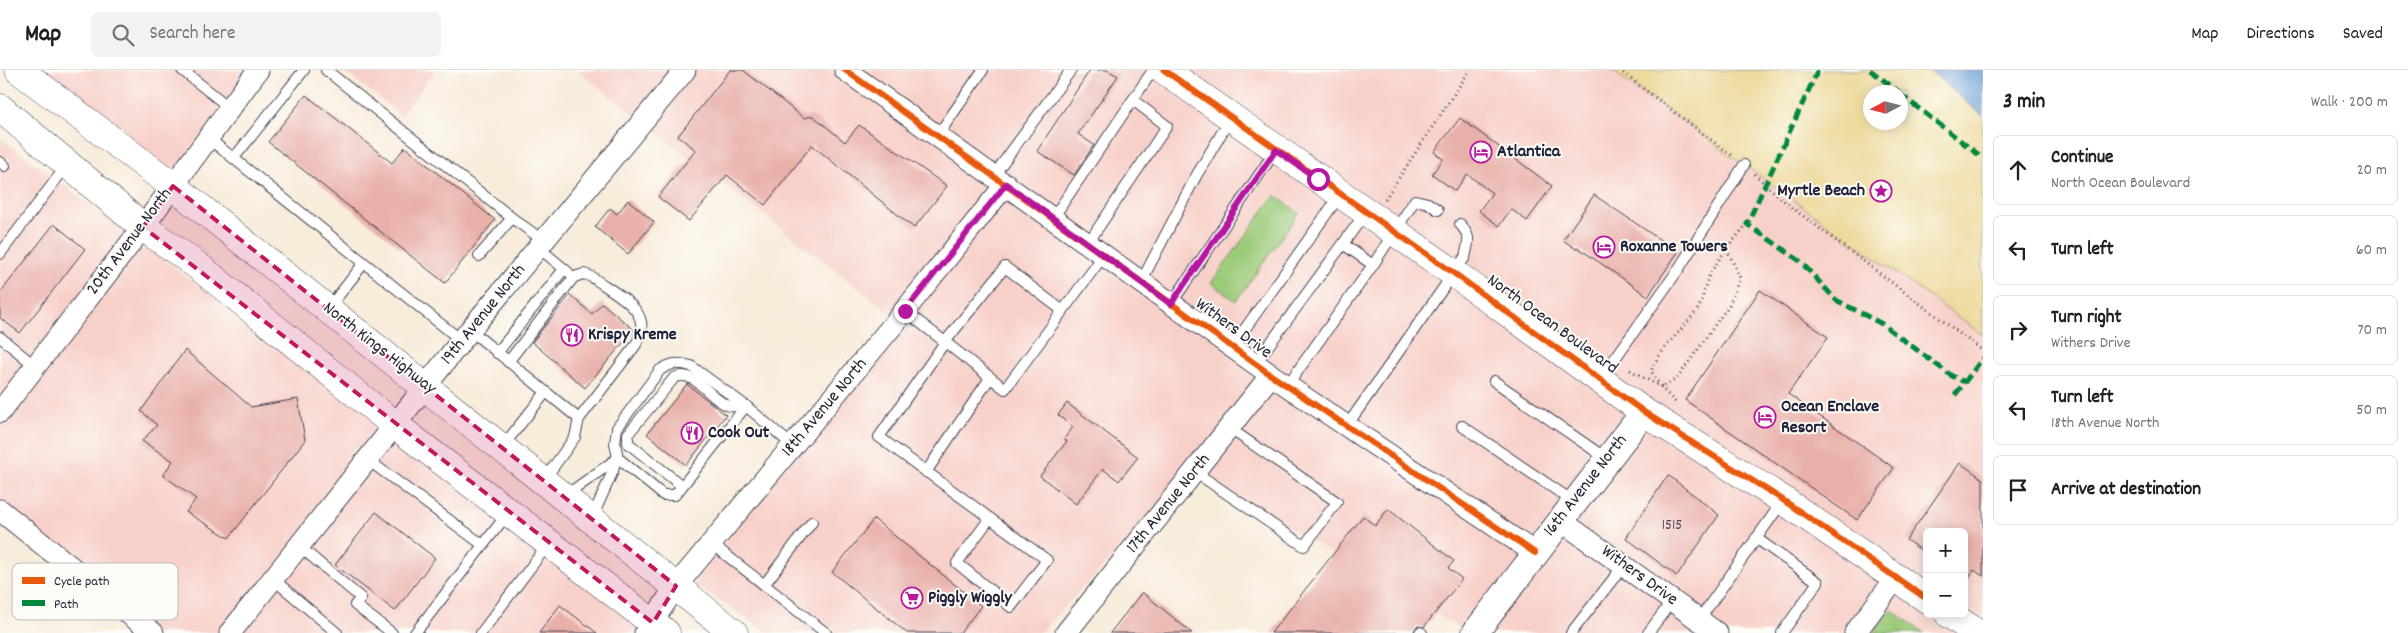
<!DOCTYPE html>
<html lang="en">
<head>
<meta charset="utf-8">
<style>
  :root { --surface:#fff; --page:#f2f2f2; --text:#202124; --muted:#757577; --line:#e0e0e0 }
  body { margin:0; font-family:Dekko,sans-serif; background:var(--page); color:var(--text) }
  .controls { position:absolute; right:15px; bottom:15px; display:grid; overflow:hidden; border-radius:8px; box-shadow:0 2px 12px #0003 }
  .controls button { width:45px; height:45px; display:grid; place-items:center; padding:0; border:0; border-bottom:1px solid var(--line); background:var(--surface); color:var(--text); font:25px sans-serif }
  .compass { position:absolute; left:1863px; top:15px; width:45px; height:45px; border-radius:50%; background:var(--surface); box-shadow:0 2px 12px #0003; rotate:263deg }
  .stop { position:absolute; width:15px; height:15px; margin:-11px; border:4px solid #b5179e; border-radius:50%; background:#fff }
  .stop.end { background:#b5179e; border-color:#fff; box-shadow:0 1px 5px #0008 }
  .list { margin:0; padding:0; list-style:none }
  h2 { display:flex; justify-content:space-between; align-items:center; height:65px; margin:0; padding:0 20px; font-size:21px }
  h2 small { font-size:16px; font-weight:400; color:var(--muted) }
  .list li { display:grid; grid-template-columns:32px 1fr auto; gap:15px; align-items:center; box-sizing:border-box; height:70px; margin:0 10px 10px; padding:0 10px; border:1px solid var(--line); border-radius:8px }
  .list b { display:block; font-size:19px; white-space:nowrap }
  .list p { margin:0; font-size:16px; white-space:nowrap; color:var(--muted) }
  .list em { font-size:16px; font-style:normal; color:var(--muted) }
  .icon { flex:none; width:28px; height:28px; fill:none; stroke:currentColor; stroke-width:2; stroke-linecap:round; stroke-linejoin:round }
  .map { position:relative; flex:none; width:1983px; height:563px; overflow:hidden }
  header { display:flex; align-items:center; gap:30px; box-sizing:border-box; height:70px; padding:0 25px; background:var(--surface); border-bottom:1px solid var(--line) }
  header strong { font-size:24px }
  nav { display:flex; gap:28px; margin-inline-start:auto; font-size:18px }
  .search { width:350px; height:45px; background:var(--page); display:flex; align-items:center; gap:12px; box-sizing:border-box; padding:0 18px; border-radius:8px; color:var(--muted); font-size:19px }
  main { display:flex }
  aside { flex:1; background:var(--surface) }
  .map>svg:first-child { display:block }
</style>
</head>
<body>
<header>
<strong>Map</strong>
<div class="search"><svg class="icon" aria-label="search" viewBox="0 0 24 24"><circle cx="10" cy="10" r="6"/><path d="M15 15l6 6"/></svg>Search here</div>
<nav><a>Map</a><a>Directions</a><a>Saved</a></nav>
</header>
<main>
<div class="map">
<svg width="1983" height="563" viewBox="0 0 1983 563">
  <rect width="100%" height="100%" fill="#fdfcf7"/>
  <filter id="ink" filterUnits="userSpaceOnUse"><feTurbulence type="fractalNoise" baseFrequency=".02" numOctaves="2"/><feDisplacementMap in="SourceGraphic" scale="10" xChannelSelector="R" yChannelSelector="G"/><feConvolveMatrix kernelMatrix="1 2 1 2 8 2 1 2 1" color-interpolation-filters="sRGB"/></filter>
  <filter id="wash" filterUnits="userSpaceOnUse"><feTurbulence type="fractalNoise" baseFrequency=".0096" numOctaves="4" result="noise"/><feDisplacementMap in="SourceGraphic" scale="20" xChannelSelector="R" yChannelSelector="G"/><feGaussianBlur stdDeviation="1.12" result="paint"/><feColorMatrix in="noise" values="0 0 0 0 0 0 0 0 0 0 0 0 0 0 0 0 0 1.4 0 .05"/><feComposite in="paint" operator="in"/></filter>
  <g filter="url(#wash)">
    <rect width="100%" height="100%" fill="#f8ecda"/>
    <g fill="#f7d1c9" fill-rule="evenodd">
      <path d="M19,0h239l-85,116z"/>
      <path d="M343,0h92l-34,45z"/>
      <path d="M577,0h1034l372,265v298h-515l-273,-161 -156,161h-269l-77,-49 205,-265zM1927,462h37v82h-37z"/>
      <path d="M0,68l653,485 13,10h-513l-153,-123z"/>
    </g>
    <g fill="#9bca78" stroke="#5e765a">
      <path d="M1275,125l24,18 -63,88 -25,-18z"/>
      <path d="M1891,539l33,24h-50z"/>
    </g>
    <path fill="#eeda9e" stroke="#887e6c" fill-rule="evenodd" d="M1611,0h318l54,46v219zM1870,22h30v30h-30z"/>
    <path fill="#6a9dd5" stroke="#466088" d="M1929,0h54v46z"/>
    <g id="blocks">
      <g fill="#e9afa9">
        <path d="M730,0h13l61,48 9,-2 32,26 14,-17 88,61 -33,42 -102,-83 -47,60 -38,-30 -38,46 -31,-24 38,-47 -18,-14z"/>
        <path d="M1090,0h17l11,6 -40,58 16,11 -20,30 -37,-24z"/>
        <path d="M306,25l86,68 13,-16 90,73 -50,63 -177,-141z"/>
        <path d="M1460,48l92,68 -25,35 -16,-12 -12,17 -20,-15 13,-18 -25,-19 -12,17 -23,-17 11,-15 -9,-7z"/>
        <path d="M1594,125l84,57 -30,44 -71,-49 -1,2 -13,-9z"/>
        <path d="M628,130l26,22 -26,32 -33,-27 15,-19 7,6z"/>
        <path d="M54,154l31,25 -65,84 -20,-15v-25z"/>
        <path d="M1760,220l68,47 -40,57 106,74 -37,52 -172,-120z"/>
        <path d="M570,225l22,19 10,-11 32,27 -49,58 -53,-46z"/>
        <path d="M185,280l66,57 47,-8 7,41 -76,98 -43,-26 10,-13 -33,-24 10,-14 -31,-20 15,-16 -16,-14z"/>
        <path d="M687,314l39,31 -40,50 -39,-31z"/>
        <path d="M1067,333l71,54 -19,24 -16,-12 -27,35 -36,-28 27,-35 -3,-2 9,-12 -15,-12z"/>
        <path d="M1960,393l23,16v97l-9,-6 -10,14v-52h-37v22l-21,-14z"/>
        <path d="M1668,405l51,40 -42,61 -51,-38z"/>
        <path d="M1388,439l66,52 -6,7 14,11 -38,48 -7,-1 -4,7h-142l92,-117 12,10z"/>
        <path d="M376,442l59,46 -40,53 -60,-46z"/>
        <path d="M874,449l107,87 -21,27h-53l-75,-61z"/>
        <path d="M1142,522l50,41h-82z"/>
        <path d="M560,535l37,28h-58z"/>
      </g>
    </g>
  </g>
  <g filter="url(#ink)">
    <use href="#blocks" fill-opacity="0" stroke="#424053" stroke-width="1"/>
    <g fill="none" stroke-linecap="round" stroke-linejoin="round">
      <g stroke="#424053" stroke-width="12">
        <g id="service">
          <path d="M182,0l48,38"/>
          <path d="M326,0l186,148 32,23"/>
          <path d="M938,65l45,-65"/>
          <path d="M208,68l254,203"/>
          <path d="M234,88l70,-88"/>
          <path d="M0,92l5,4"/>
          <path d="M994,105l77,-105"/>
          <path d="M1053,148l100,-148"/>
          <path d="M1088,173l79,-117 -34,-26"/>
          <path d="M1343,174l23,-32"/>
          <path d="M539,178l29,24"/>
          <path d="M0,184l67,-89"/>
          <path d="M479,186l33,-38"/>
          <path d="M1373,195l42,-65 13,3 10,7"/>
          <path d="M1141,212l54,-104 35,-59"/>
          <path d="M1171,234l105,-154"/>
          <path d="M328,239l36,-46"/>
          <path d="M905,241l40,31 -66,95c56,41 112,82 168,123l-36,47 -54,-44 33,-45"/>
          <path d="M1063,241l-58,-44 -60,75 60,47 99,-134"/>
          <path d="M470,260l109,89"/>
          <path d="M0,267l35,29"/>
          <path d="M1232,277l108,-152"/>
          <path d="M497,283l67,-84"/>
          <path d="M508,292l66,-85 10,-3 8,3c26,19 65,34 43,69l-56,73 -4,18 -31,43"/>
          <path d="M1255,294l88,-120 30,21 -86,121"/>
          <path d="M1601,308l77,-108 66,-105"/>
          <path d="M1494,311l113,78"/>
          <path d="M1462,356l112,76"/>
          <path d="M1346,357l119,-170c4,-17 6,-20 -5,-33"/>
          <path d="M503,376l43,-54"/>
          <path d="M618,388l-3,-15 2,-15 43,-58c11,-7 18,-8 31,-4l55,40"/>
          <path d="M368,390l115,85"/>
          <path d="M926,402l64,-94"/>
          <path d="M1195,402l109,74 33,-44 -108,-74"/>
          <path d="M682,416l-54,-43v-9l46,-56c22,-10 34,21 53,27 5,2 14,1 19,1"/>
          <path d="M565,426l53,-38 45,37h12l71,-89 47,40"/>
          <path d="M592,448l21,-47 2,-9"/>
          <path d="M1756,468l62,44 -36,51"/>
          <path d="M712,474l114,89"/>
          <path d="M299,476l62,52 -6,7 37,28"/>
          <path d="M273,509l64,54"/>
          <path d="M764,515l48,-63"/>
          <path d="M1699,550l83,-118"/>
          <path d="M1420,562l2,1"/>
          <path d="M415,563l93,-120"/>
          <path d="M481,563l68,-90"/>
          <path d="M1571,563l53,-68"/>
          <path d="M1648,563l24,-32"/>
        </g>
      </g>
      <g stroke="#424053" stroke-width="23">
        <g id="minor">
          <path d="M845,0l426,305 264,178"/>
          <path d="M0,342l143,-185 115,-157"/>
          <path d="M0,440l153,123"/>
          <path d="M1560,450l157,113"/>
          <path d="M230,563l240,-303 215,-260"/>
          <path d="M645,563l31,-47 222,-267 108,-135"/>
          <path d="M1066,563l205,-258"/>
          <path d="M1855,563l41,-55"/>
        </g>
      </g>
      <g stroke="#424053" stroke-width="28">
        <path id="tertiary" d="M1475,563l169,-221"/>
      </g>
      <g stroke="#424053" stroke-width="29">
        <g id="secondary">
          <path d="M1164,0l291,204 189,138 139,88 144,99"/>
          <path d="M1949,544l28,19"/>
        </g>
      </g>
      <g stroke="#424053" stroke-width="29">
        <g id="primary">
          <path d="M19,0l154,116 561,447"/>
          <path d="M0,38l143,119 55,39 197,159 271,208"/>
        </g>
      </g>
      <g stroke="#424053" stroke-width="3" stroke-dasharray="1 4" stroke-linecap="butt">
        <path d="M1619,0l115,87"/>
        <path d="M1754,104l37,33 192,144"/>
        <path d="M1385,129l85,-129"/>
        <path d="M1727,179l13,29 -11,27 -52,74 -16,8 -10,-16c10,-24 31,-40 46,-61 7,-10 7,-25 13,-36 10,-18 24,-34 37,-50"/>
        <path d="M1630,300l31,17 16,17"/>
      </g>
      <use href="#service" stroke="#fff" stroke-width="10"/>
      <use href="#minor" stroke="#fff" stroke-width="21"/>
      <use href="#tertiary" stroke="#fff" stroke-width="26"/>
      <use href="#secondary" stroke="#fff" stroke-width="28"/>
      <use href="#primary" stroke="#fff" stroke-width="28"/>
      <g stroke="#00873e" stroke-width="5" stroke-dasharray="10 5" stroke-linecap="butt">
        <path d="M1818,0l-71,154 53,37 36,39 46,24 70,52 13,6"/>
        <path d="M1870,0l29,22"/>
        <path d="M1900,24l83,64"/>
        <path d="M1955,325l28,-37"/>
      </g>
      <g stroke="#fdfcf7" stroke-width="9">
        <g id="cycleway">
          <path d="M845,0l426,305 264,178"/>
          <path d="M1164,0l291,204 189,138 139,88 144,99"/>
        </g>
      </g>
      <use href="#cycleway" stroke="#e8590c" stroke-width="6"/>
    </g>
  </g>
  <g fill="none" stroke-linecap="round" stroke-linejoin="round" filter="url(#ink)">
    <path stroke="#b5179e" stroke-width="6" d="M905,241l101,-127 165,120 105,-154 42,29"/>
  </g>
  <path fill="#c2185b" fill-opacity="0.2" stroke="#c2185b" stroke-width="4" stroke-dasharray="10 6" stroke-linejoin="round" d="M173,116l503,400 -23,37 -510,-396z"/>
  <defs>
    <g id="hotel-ring" transform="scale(1.125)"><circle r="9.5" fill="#fdfcf7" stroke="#b5179e" stroke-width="1.5"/><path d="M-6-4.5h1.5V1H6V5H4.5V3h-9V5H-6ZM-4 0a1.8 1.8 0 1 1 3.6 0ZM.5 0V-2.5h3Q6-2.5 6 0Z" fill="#b5179e"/></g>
    <g id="sight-ring" transform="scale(1.125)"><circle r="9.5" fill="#fdfcf7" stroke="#b5179e" stroke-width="1.5"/><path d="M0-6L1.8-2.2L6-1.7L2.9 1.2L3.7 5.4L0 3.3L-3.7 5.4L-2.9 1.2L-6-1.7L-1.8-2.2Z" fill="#b5179e"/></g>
    <g id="restaurant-ring" transform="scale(1.125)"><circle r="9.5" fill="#fdfcf7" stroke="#b5179e" stroke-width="1.5"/><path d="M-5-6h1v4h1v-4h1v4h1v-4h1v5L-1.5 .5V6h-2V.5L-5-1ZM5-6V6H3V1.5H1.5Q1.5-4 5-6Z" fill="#b5179e"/></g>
    <g id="supermarket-ring" transform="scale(1.125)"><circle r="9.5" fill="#fdfcf7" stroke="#b5179e" stroke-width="1.5"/><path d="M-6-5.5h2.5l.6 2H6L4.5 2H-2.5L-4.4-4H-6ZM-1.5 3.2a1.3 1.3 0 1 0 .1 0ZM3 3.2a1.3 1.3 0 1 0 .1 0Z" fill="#b5179e"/></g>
  </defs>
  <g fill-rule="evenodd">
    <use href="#hotel-ring" x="1481" y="82"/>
    <use href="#sight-ring" x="1881" y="121"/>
    <use href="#hotel-ring" x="1604" y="177"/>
    <use href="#restaurant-ring" x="572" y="265"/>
    <use href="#hotel-ring" x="1765" y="347"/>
    <use href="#restaurant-ring" x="692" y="363"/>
    <use href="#supermarket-ring" x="912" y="528"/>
  </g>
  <g text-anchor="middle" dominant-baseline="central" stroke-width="4" stroke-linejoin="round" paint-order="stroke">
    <g font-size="15" fill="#544556">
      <text x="1672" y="456">1515</text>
    </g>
    <g font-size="18" font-weight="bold" fill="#22223b" stroke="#fdfcf7" text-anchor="start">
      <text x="1497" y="82">Atlantica</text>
      <text x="1865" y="121" text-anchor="end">Myrtle Beach</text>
      <text x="1620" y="177">Roxanne Towers</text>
      <text x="588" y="265">Krispy Kreme</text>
      <text x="1781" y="337">Ocean Enclave<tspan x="1781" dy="21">Resort</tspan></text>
      <text x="708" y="363">Cook Out</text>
      <text x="928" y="528">Piggly Wiggly</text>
    </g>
    <g font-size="18" fill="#22223b" stroke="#fdfcf7">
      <text transform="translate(130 172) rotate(-53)">20th Avenue North</text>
      <text transform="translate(484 245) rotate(-51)">19th Avenue North</text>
      <text transform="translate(1552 255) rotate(36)">North Ocean Boulevard</text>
      <text transform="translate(1233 259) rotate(36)">Withers Drive</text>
      <text transform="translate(379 279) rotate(38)">North Kings Highway</text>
      <text transform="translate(825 338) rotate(-50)">18th Avenue North</text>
      <text transform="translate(1586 416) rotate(-52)">16th Avenue North</text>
      <text transform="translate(1169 434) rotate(-51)">17th Avenue North</text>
      <text transform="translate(1639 506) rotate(36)">Withers Drive</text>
    </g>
  </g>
  <rect x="12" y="493" width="166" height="57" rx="8" fill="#fdfcf7" stroke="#bbbbbf" stroke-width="1"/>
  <rect x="22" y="507" width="23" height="7" fill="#e8590c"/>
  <rect x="22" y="530" width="23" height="6" fill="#00873e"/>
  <g font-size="14" fill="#22223b">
    <text x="54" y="515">Cycle path</text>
    <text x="54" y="538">Path</text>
  </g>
</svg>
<div class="controls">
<button>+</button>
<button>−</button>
</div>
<svg class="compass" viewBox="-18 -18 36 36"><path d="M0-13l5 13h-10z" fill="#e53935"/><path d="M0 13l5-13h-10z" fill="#757577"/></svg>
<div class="stop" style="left:1318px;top:109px"></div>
<div class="stop end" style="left:905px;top:241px"></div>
</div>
<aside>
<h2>3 min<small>Walk · 200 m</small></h2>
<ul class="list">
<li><svg class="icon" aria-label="ahead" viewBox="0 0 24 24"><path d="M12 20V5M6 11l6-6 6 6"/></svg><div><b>Continue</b><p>North Ocean Boulevard</p></div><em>20 m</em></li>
<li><svg class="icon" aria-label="left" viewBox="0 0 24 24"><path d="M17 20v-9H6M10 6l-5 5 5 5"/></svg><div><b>Turn left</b></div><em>60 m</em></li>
<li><svg class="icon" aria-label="right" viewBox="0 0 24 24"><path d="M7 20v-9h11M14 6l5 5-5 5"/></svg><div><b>Turn right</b><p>Withers Drive</p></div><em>70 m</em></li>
<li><svg class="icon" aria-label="left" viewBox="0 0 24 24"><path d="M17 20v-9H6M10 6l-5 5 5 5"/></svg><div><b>Turn left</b><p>18th Avenue North</p></div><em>50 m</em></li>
<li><svg class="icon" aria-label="arrive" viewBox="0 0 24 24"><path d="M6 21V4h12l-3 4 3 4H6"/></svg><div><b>Arrive at destination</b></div></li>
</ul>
</aside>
</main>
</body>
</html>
